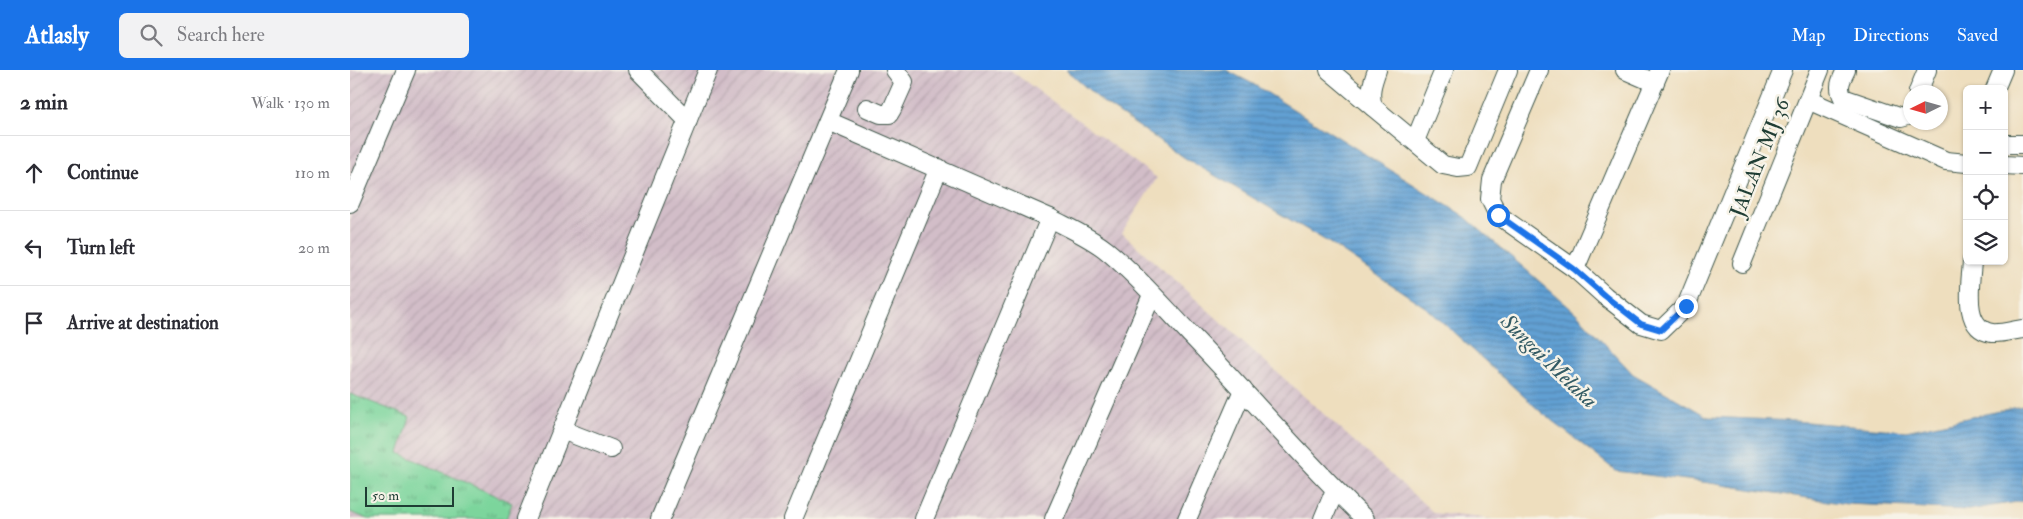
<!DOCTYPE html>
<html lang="en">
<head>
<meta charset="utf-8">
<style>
  :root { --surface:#fff; --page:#f2f2f3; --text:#2b2b33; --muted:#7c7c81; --line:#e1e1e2; --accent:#1a73e8 }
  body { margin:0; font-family:"IM FELL Double Pica",serif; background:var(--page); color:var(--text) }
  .controls { position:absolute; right:15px; top:15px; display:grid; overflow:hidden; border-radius:8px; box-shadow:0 1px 4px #0004 }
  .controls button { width:45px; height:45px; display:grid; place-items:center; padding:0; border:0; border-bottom:1px solid var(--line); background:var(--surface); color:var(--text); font:25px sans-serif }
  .compass { position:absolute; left:1553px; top:15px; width:45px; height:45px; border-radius:50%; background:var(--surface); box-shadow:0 1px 4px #0004; rotate:265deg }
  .scale { position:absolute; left:15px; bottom:12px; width:89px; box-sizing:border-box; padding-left:5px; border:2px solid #1f3d34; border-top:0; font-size:14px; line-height:18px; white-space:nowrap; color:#1f3d34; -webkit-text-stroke:4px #f7f3e8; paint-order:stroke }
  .stop { position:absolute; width:15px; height:15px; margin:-11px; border:4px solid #1a73e8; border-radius:50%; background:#fff }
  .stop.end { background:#1a73e8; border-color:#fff; box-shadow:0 1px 5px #0008 }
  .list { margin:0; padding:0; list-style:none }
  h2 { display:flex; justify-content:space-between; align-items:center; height:65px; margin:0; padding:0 20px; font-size:21px }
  h2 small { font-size:16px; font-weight:400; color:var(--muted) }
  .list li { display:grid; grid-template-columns:32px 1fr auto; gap:15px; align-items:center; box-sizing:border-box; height:75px; padding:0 20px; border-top:1px solid var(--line) }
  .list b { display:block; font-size:19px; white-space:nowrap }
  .list em { font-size:16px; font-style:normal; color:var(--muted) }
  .icon { flex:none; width:28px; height:28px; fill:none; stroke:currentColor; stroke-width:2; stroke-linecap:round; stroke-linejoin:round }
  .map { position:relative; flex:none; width:1673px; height:449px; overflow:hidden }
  header { display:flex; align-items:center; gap:30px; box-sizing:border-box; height:70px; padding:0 25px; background:var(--accent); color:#fff }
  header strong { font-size:24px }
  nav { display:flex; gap:28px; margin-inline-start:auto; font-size:18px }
  .search { width:350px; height:45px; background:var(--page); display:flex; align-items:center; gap:12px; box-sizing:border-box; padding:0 18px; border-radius:8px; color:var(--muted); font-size:19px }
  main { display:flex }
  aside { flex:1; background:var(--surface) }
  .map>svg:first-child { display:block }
</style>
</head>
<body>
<header>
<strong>Atlasly</strong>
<div class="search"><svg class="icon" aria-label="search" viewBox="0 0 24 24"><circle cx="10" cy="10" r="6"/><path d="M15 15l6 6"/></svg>Search here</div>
<nav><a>Map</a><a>Directions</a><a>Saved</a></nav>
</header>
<main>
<aside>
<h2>2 min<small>Walk · 130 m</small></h2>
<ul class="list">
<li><svg class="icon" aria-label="ahead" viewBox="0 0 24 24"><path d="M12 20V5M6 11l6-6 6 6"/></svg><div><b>Continue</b></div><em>110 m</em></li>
<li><svg class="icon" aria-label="left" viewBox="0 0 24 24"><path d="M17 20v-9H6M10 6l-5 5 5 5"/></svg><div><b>Turn left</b></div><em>20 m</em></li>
<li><svg class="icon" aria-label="arrive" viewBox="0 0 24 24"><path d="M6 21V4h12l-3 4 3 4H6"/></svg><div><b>Arrive at destination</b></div></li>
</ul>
</aside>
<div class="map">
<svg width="1673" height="449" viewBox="0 0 1673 449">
  <defs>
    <pattern id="industrial-furrows" width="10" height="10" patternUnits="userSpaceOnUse" patternTransform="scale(1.25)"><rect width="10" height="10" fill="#d2bdc8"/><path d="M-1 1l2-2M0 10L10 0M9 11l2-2" fill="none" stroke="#b4a3ac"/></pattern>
    <pattern id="grass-tufts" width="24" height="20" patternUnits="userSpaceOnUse" patternTransform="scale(1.25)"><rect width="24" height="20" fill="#7bd59c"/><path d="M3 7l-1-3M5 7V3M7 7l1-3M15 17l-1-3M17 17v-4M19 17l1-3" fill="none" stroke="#64ae80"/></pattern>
    <pattern id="water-rules" width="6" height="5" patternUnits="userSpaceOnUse" patternTransform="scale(1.25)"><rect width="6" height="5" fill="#62a0d3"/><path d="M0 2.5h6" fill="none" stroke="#5084ac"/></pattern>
  </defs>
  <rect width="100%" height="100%" fill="#f7f3e8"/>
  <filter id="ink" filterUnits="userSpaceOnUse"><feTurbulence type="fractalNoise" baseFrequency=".02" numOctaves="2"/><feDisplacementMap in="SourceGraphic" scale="10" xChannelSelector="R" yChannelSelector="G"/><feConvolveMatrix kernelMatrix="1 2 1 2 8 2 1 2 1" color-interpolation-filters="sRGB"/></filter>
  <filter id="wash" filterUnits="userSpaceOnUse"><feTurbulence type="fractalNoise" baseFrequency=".0096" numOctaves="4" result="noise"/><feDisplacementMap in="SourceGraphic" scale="20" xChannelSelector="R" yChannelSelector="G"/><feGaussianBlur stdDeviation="1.12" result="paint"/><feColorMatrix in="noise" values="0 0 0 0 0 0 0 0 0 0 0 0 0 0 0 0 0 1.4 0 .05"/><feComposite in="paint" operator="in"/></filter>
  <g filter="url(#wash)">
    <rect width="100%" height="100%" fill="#eedebe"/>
    <path fill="url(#industrial-furrows)" d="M0,0h660l147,108 -35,55 312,280 59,6h-1143z"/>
    <path fill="url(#grass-tufts)" stroke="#4d8968" d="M0,324l60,23 -11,36 113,50 -6,16h-138l-18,-7z"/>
    <path fill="url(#water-rules)" stroke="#406e84" d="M716,0h160l27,14 211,132 113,98 56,60 75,43 88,4 110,10 117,-25v95l-55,9 -121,-6 -137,-21 -94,-12 -75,-59 -113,-103 -100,-67 -143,-84 -81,-55z"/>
  </g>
  <g filter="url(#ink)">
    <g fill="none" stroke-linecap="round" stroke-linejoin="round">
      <g stroke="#3e5549" stroke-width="20">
        <g id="minor">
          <path d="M288,0l50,51"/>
          <path d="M979,0l44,37"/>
          <path d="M1027,0c-5,14 -8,23 -4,37l70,58 15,3 10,-1 40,-97"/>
          <path d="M1189,0l-47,110 -2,19 8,16 77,54 30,27 36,28 20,6 25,-24 97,-236"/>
          <path d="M1275,0l30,13"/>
          <path d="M1496,0c-5,10 -9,17 -3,28l58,20 7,-2 2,-5"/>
          <path d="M1645,19l8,-19"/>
          <path d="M1568,22l9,-22"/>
          <path d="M1458,30l138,61 21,2"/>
          <path d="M517,38l14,6h8l3,-5 12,-27 -9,-12"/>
          <path d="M478,51l222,97c19,10 40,19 56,32 29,23 58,57 84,84 59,61 114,126 175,185"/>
          <path d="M1065,71l29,-71"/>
          <path d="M1654,74h19"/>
          <path d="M1654,95l19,1"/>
          <path d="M0,133l56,-133"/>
          <path d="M1622,191c-1,21 -11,68 20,72 9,1 22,-3 31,-4"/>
          <path d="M1392,193l78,-193"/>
          <path d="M1225,199l85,-199"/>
          <path d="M212,360l49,19"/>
          <path d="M176,449l182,-449"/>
          <path d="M310,449l189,-449"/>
          <path d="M443,449l146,-351"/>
          <path d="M574,449l126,-301"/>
          <path d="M704,449l98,-224"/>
          <path d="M837,449l56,-129"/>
          <path d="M973,449l12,-29"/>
        </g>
      </g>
      <use href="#minor" stroke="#fff" stroke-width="18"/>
    </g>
  </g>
  <g fill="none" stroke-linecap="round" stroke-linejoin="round" filter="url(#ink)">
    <path stroke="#1a73e8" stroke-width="6" d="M1148,145l76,54 31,27 36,28 20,6 25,-24"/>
  </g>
  <g text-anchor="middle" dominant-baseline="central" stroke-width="5" stroke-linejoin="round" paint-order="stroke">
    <g font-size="21" fill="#1f3d34" stroke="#f7f3e8">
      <text transform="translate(1410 88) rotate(-68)">JALAN MJ 36</text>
    </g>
    <g font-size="22" font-style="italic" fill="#335b64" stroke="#f7f3e8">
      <text transform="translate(1199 291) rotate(44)">Sungai Melaka</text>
    </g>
  </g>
</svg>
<div class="controls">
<button>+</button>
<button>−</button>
<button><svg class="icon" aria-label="locate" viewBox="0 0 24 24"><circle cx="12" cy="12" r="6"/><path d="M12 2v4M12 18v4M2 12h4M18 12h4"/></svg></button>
<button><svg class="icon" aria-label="layers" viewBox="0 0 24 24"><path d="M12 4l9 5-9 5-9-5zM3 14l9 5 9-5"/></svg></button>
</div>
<svg class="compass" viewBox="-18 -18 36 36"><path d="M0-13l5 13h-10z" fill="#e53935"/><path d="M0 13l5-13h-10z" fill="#7c7c81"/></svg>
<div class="scale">50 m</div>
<div class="stop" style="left:1148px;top:145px"></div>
<div class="stop end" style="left:1336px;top:236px"></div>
</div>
</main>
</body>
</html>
